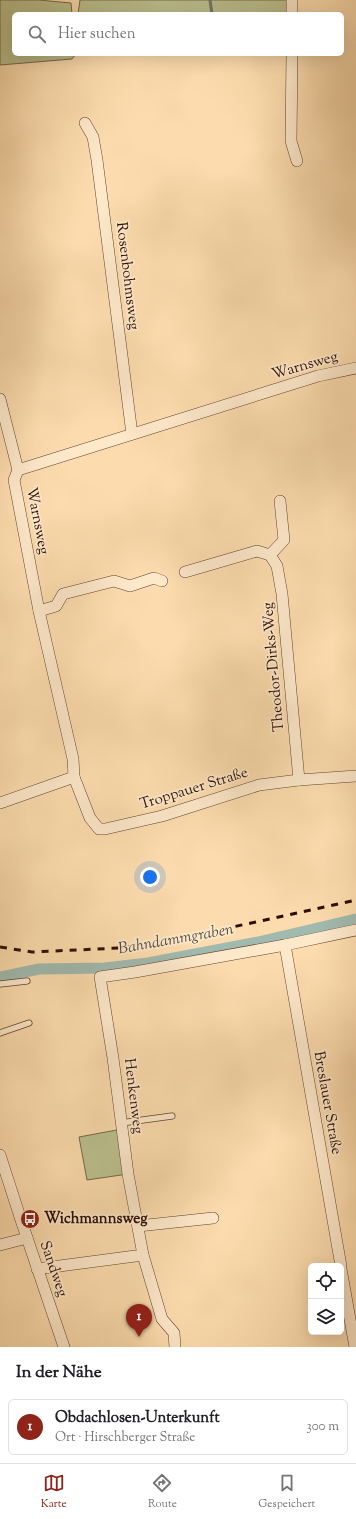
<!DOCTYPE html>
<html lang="de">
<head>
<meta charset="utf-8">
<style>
  :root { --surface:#fff; --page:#f2f2f2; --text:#202124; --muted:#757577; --line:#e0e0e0; --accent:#8f2418 }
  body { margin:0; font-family:"Sorts Mill Goudy",serif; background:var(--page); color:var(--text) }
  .controls { position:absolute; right:12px; bottom:12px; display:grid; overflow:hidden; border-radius:6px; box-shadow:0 4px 16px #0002 }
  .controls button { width:36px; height:36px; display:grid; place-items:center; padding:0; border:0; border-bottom:1px solid var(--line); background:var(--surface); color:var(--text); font:20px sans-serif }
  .you { position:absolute; left:150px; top:877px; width:14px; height:14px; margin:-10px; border:3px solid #fff; border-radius:50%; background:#1a73e8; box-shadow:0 0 0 6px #1a73e833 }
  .badge { display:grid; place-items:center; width:26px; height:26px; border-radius:50%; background:var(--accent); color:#fff; font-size:13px; font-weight:700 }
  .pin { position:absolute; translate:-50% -33px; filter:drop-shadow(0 1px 2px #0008) }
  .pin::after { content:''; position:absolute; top:21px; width:14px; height:12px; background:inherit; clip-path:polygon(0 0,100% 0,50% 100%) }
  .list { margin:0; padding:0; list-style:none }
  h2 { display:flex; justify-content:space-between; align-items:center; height:52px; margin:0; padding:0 16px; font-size:17px }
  h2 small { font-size:13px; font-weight:400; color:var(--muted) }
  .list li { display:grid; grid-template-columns:26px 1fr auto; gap:12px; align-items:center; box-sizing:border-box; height:56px; margin:0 8px 8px; padding:0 8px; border:1px solid var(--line); border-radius:6px }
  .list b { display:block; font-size:15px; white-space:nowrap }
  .list p { margin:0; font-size:13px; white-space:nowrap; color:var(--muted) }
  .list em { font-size:13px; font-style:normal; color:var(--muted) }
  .icon { flex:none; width:22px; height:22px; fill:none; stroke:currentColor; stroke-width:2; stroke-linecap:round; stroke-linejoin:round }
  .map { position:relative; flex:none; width:356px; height:1347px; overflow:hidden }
  .search { position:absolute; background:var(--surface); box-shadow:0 4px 16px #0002; left:12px; right:12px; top:12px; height:44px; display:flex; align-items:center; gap:10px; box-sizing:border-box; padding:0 14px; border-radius:6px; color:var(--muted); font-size:15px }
  .sheet { height:116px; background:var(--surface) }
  nav { display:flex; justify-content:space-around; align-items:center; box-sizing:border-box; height:56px; border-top:1px solid var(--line); background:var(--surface); font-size:11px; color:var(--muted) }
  nav a { display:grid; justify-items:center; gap:2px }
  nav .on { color:var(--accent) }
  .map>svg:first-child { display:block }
</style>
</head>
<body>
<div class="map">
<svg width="356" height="1347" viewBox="0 0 356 1347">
  <rect width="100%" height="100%" fill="#fcdcae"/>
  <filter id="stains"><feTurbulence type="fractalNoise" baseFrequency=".005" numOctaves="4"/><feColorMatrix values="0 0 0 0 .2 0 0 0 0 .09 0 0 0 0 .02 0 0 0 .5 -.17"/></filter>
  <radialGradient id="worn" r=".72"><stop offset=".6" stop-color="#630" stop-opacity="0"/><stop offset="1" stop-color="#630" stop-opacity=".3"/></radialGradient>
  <g fill="#bbc18e" stroke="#74684a">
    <path d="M0,0h39l32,3 1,11h-58v40h62l-4,5 -72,6z"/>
    <path d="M80,0h216v14h-218z"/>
    <path d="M122,1129l6,45 -41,6 -8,-43z"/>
  </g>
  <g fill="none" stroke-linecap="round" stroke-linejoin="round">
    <path stroke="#72766b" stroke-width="3" d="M210,0l2,14"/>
    <path stroke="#a0baaf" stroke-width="11" d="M0,977l39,-8 66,-1 43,-5 110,-21 98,-23"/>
    <g stroke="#60422f" stroke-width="7">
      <g id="lane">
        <path d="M0,984l27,-3"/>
        <path d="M0,1033l29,-10"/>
        <path d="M121,1123l51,-7"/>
      </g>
    </g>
    <g stroke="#60422f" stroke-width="12">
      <g id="street">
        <path d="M292,14v-14"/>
        <path d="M292,54l-1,87 6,20"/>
        <path d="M85,123l8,14 4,23 35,274"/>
        <path d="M0,399l18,71"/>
        <path d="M270,555l7,11 5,28 17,186"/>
        <path d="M185,572l72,-21 13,4 14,-15 -4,-39"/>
        <path d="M39,611l17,-5 7,-12 51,-13 16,5 24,-8 8,3"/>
        <path d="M74,777l16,41 9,11h6l57,-13 97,-31 40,-5 57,-4"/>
        <path d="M0,803l74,-26 -1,-18 -34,-148 -25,-131 4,-10 300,-94 38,-8"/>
        <path d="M285,945l56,321"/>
        <path d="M0,1155l21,65 43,127"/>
        <path d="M138,1226l75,-8"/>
        <path d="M0,1245l27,-7"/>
        <path d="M143,1255l19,64 12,14 1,14"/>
        <path d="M37,1269l106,-14 -15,-81 -15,-116 -13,-81 35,-5 150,-27 71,-15"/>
        <path d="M341,1269l14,78"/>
      </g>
    </g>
    <use href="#lane" stroke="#fde8ca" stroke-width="5.5"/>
    <use href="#street" stroke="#fde8ca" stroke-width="11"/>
    <path stroke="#2c0f05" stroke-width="3" stroke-dasharray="7 7" stroke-linecap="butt" d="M0,947l32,5 87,-4 59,-9 178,-39"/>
  </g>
  <defs>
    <g id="bus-disc" transform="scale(1)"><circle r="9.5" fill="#8f2418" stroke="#fde8ca"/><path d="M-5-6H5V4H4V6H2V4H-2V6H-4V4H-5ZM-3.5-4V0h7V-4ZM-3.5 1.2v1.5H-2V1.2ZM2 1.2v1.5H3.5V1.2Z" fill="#fff"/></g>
  </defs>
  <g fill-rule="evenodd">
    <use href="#bus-disc" x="30" y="1219"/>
  </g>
  <g text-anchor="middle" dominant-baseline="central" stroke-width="3.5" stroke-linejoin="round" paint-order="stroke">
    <g font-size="15" fill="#2c0f05" stroke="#fde8ca">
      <text transform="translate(127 276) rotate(83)">Rosenbohmsweg</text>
      <text transform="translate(305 366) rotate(-16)">Warnsweg</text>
      <text transform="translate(37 521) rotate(79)">Warnsweg</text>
      <text transform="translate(274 667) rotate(-95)">Theodor-Dirks-Weg</text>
      <text transform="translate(194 789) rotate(-17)">Troppauer Straße</text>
      <text transform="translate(133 1096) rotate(83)">Henkenweg</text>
      <text transform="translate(327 1103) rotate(80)">Breslauer Straße</text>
      <text transform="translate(53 1269) rotate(71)">Sandweg</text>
    </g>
    <g font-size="15" font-weight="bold" fill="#2c0f05" stroke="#fde8ca" text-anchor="start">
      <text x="44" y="1219">Wichmannsweg</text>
    </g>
    <g font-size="16" font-style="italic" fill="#554b40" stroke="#fde8ca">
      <text transform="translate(176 940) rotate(-10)">Bahndammgraben</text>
    </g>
  </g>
  <rect width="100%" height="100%" filter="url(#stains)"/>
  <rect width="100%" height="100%" fill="url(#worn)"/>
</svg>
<div class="controls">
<button><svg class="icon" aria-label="locate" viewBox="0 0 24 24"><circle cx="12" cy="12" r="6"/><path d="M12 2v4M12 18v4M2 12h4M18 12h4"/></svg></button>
<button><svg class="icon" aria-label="layers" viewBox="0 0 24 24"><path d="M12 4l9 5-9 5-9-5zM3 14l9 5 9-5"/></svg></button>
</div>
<div class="you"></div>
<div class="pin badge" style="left:139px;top:1337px">1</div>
<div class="search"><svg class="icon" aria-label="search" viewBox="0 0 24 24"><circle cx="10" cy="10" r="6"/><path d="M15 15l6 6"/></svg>Hier suchen</div>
</div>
<section class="sheet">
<h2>In der Nähe<small></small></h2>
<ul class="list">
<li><span class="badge">1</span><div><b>Obdachlosen-Unterkunft</b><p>Ort · Hirschberger Straße</p></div><em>300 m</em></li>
</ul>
</section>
<nav>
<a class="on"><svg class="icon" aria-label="map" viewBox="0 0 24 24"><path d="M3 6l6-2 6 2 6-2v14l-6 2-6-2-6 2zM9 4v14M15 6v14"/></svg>Karte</a>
<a><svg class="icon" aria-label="directions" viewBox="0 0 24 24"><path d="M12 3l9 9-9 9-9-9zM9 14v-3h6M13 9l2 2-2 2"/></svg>Route</a>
<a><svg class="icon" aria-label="saved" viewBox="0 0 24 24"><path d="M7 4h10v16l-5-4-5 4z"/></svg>Gespeichert</a>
</nav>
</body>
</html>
